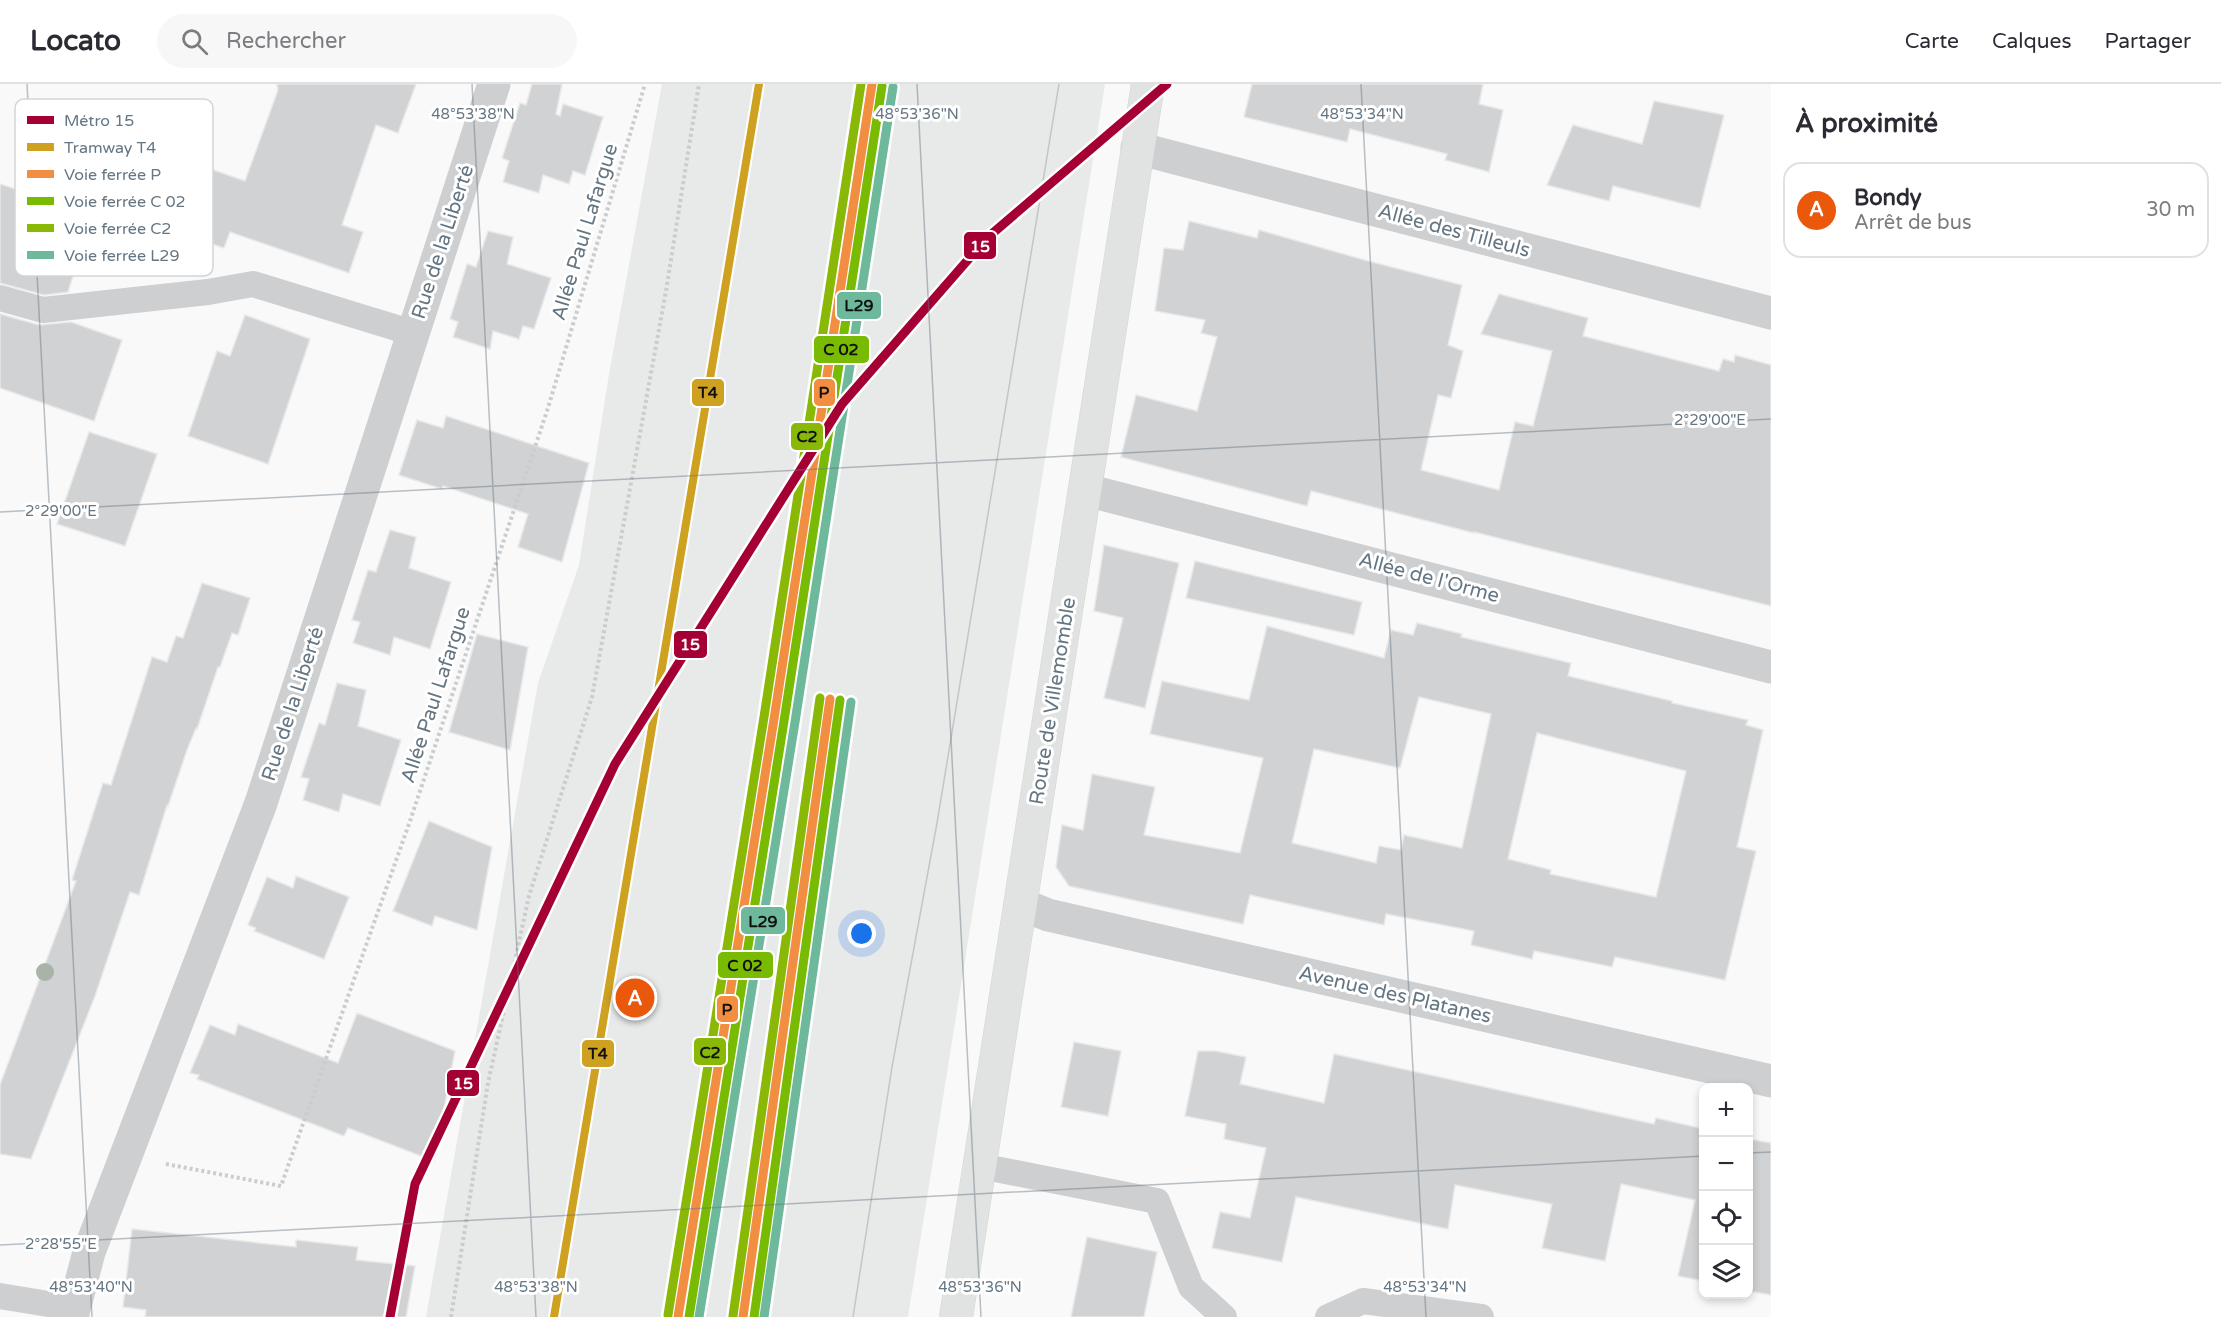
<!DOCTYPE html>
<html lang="fr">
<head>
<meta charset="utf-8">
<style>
  :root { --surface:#fff; --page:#f7f7f7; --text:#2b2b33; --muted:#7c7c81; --line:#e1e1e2; --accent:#ea580c }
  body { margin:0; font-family:"Varela Round",sans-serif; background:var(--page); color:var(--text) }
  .controls { position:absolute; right:18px; bottom:18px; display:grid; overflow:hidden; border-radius:12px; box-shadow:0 3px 9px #0003 }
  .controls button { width:54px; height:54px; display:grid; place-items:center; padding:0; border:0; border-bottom:2px solid var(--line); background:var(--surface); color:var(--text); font:30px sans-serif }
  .you { position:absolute; left:862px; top:850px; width:21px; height:21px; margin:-15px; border:4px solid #fff; border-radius:50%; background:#1a73e8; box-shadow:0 0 0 9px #1a73e833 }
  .badge { display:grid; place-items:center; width:39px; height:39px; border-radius:50%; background:var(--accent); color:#fff; font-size:20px; font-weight:700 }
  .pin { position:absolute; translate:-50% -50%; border:3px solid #fff; box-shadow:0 2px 6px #0006 }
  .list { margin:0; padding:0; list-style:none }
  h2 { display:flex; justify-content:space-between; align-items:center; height:78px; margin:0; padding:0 24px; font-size:26px }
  h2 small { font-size:20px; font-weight:400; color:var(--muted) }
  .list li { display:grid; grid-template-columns:39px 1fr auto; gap:18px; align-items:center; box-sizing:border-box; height:96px; margin:0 12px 12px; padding:0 12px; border:2px solid var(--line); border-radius:18px }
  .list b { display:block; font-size:22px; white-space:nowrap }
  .list p { margin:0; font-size:20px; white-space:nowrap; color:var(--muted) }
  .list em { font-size:20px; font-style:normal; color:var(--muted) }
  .icon { flex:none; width:33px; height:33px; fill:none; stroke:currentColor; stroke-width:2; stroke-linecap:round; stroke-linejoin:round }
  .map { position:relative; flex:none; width:1771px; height:1233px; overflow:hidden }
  header { display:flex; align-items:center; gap:36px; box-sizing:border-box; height:84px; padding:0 30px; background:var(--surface); border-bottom:2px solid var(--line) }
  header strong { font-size:28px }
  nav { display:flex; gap:33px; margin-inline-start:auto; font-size:21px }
  .search { width:420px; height:54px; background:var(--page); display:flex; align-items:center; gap:15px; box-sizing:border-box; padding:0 21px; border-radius:33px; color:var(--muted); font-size:22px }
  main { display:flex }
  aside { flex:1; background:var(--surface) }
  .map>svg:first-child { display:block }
</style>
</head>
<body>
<header>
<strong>Locato</strong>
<div class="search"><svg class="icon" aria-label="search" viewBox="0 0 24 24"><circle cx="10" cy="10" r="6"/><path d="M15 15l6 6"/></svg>Rechercher</div>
<nav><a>Carte</a><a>Calques</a><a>Partager</a></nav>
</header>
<main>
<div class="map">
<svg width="1771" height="1233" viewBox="0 0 1771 1233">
  <rect width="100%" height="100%" fill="#f9f9f9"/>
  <path fill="#e8e9e9" d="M662,0h443l-197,1233h-482l112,-634 41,-118 30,-191z"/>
  <g fill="#d0d2d3" stroke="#e8e8e8" stroke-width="1.5" fill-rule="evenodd">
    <path d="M277,0h139l-18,49 -22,-8 -34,100 21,7 -14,41 -119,-41 -6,16 -42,-14 -6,21 -43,-15 -5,17 -44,-16 -16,51 -24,3 -44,-12v-99l51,17 4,-13 43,15 9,-28 44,15 6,-17 41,14 7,-20 40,14 33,-91z"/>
    <path d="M532,0h30l-6,30 4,2 3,-12 40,13 -18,58 -12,-4 -4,13 -26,-9 -4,18 -36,-11 6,-21 -7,-3 18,-55 6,2z"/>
    <path d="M1252,0h231l-4,20 24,6 -14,62 -44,-12 2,-6 -97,-25 -3,13 -103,-25z"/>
    <path d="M1654,17l70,14 -24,93 -87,-22 -4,15 -62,-16 26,-60 69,19z"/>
    <path d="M1189,137l68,17 2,-8 109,31 94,24 -14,60 15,6 -12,47 -13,-3 -17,75 78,20 16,-68 18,4 19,-75 -71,-17 18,-40 89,24 -5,18 136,35 4,-12 11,3 1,-7 36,10v241l-297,-74v1l-163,-42 -4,15 -186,-49 15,-62 61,16 20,-74 -16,-4 4,-13 -50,-9 9,-63 19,2z"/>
    <path d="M488,147l25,6 -6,27 44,14 -17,51 -11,-3 -4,13 -26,-8 -3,18 -37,-12 5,-15 -8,-3 17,-55 9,3z"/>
    <path d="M0,230l39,11 32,-3 51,18 -28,81 -94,-33z"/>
    <path d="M245,231l65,24 -42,125 -80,-28 29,-85 13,5z"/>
    <path d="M446,332l143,47 -27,99 -44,-15 10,-33 -85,-28 -1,3 -43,-14 18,-55 26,8z"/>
    <path d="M89,348l68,22 -32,92 -68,-22z"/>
    <path d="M390,446l26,7 -7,31 42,14 -21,67 -36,-12 -4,18 -37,-12 7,-21 -8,-2 16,-50 8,2z"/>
    <path d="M1104,461l75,18 -34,145 -41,-10 19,-80 -29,-7z"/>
    <path d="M1195,477l167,41 -8,33 -168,-37z"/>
    <path d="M202,499l48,15 -12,37 -6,-2 -12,34h-2l-21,62 -1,-1 -9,22 -19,56 -1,-1 -28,90 -9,-3 -35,104 -64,163 -31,-5v-69l76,-204 -4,-1 31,-97 8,2 41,-128 15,5 9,-26 7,2z"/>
    <path d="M1417,539l45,11 -1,3 110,26 -3,13 104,25v2l76,17 -2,5 17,5 -26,117 19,4 -31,129 -110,-23 -3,10 -78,-16 -2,8 -61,-14 3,-14 -88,-17 -2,11 -134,-30 -7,29 -174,-38 -13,-19 6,-42 21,5 9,-56 63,13 -11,48 96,18 23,-95 -113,-24 12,-53 87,19 18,-74 117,32 7,-28 22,5zM1419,613l72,17 -29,134 -58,-13 -3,15 -22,-4 -3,17 -84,-20 22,-94 86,19zM1537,649l149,38 -30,126 -106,-23 1,-4 -43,-11z"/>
    <path d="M477,550l51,13 -18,103 -61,-18z"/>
    <path d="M337,599l29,7 -8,36 43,14 -21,66 -37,-12 -4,18 -36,-12 6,-21 -8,-2 18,-54 6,2z"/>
    <path d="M429,737l63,26 -15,83 -42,-14 -3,10 -39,-15z"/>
    <path d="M296,792l53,21 -25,62 -70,-28 2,-3 -8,-3 19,-48 26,11z"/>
    <path d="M357,929l98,38 -21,110 -86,-33 -4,8 -147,-57 2,-4 -9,-2 20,-48 25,10 3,-11 100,39z"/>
    <path d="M1074,958l47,9 -13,65 -47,-9z"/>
    <path d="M1198,967h17l31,6 -6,27 84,19 10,-49 320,70 2,-6 48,11v152l-26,-5 17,-76 -74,-16 -16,77 -63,-13 10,-44 -97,-19 -7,44 -152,-32 -14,65 -70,-14 8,-36 30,6 16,-70 -42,-9 2,-15 -41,-8z"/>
    <path d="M1749,1055l22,4v152l-22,-4z"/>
    <path d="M132,1145l164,18v-7l62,7 -2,13 59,6 -9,51h-261l1,-7 -23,-3z"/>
    <path d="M1087,1153l70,15 -13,65h-73z"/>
  </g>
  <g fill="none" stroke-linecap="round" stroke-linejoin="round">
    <g stroke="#d5d6d7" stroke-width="34">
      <path id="secondary" d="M956,1233l192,-1233"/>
    </g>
    <g stroke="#cbcccd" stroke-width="4" stroke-dasharray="3 3" stroke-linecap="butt">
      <path d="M166,1080l115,22 129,-365 138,-413 97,-324"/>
      <path d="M451,1233l37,-234 41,-187 63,-199 74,-406 33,-207"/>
    </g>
    <g stroke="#cecfd0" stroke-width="26">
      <path d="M0,214l43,12 165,-18 45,-8 160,49"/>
      <path d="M980,1082l177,35 34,86 33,30"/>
      <path d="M0,1212l73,12"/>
      <path d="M1328,1233l35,-16 118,16"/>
    </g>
    <g stroke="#cecfd0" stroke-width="33">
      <path d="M1137,64l634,165"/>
      <path d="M1086,406l685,177"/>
      <path d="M1021,820l27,11 723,166"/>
      <path d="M72,1233l17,-65 172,-449 233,-719"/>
    </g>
    <use href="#secondary" stroke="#e1e2e2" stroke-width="33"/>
    <path stroke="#c3c5c6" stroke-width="1.5" d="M853,1233l39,-250 45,-244 122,-739"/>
    <g stroke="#fff" stroke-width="14">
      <g id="rail-1">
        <path d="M678,1233l96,-598 98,-635"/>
        <path d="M743,1233l87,-618"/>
      </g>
    </g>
    <g stroke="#fff" stroke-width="14">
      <g id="rail-2">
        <path d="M689,1233l95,-596 98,-635"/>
        <path d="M754,1233l86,-617"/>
      </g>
    </g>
    <g stroke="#fff" stroke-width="14">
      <g id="rail-3">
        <path d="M668,1231l96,-598 97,-633"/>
        <path d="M733,1232l87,-618"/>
      </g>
    </g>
    <g stroke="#fff" stroke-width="14">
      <g id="rail-4">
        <path d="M699,1233l96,-595 98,-635"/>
        <path d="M764,1233l87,-615"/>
      </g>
    </g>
    <use href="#rail-1" stroke="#f28e42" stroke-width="9"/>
    <use href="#rail-2" stroke="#79bb02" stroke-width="9"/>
    <use href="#rail-3" stroke="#8ab807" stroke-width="9"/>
    <use href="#rail-4" stroke="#6eb89b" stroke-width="9"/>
    <g stroke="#fff" stroke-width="12">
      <path id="tram-1" d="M554,1233l205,-1233"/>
    </g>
    <use href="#tram-1" stroke="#cfa121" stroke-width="8"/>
    <g stroke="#fff" stroke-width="14">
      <path id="metro-1" d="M390,1233l25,-133 200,-420 227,-360 145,-166 180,-154"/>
    </g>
    <use href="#metro-1" stroke="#a50034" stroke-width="9"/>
  </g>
  <circle fill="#a9b3a7" cx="45" cy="888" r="9"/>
  <path fill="none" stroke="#657683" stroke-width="1.5" stroke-opacity="0.45" d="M27,0l65,1233M472,0l64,1233M917,0l64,1233M1361,0l65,1233M0,428l1771,-93M1748,1069l23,-1M0,1161l1704,-89"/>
  <g text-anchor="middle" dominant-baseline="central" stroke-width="6" stroke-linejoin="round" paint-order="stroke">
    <g font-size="20" fill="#657683" stroke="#fff">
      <text transform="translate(1454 147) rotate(15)">Allée des Tilleuls</text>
      <text transform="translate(585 148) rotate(-73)">Allée Paul Lafargue</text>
      <text transform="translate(443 158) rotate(-72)">Rue de la Liberté</text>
      <text transform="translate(1429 494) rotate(15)">Allée de l'Orme</text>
      <text transform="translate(436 611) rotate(-72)">Allée Paul Lafargue</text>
      <text transform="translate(1053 617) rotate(-81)">Route de Villemomble</text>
      <text transform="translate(293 620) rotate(-72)">Rue de la Liberté</text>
      <text transform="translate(1395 911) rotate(13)">Avenue des Platanes</text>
    </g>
  </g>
  <rect x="15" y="15" width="198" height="177" rx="9" fill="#fff" stroke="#d1d6da" stroke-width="1.5"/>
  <rect x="27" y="32" width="27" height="8" fill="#a50034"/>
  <rect x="27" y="59" width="27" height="8" fill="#cfa121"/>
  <rect x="27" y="86" width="27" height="8" fill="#f28e42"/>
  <rect x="27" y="113" width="27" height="8" fill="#79bb02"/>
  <rect x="27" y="140" width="27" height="8" fill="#8ab807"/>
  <rect x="27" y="167" width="27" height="8" fill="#6eb89b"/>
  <g font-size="16" fill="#657683">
    <text x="64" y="42">Métro 15</text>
    <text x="64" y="69">Tramway T4</text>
    <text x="64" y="96">Voie ferrée P</text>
    <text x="64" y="123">Voie ferrée C 02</text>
    <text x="64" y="150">Voie ferrée C2</text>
    <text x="64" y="177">Voie ferrée L29</text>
  </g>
  <g font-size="15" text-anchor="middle" fill="#657683" stroke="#fff" stroke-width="6" stroke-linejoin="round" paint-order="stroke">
    <text x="473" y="35">48°53'38"N</text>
    <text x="917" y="35">48°53'36"N</text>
    <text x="1362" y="35">48°53'34"N</text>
    <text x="1710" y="341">2°29'00"E</text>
    <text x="61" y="432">2°29'00"E</text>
    <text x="61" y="1165">2°28'55"E</text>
    <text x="91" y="1208">48°53'40"N</text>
    <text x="536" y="1208">48°53'38"N</text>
    <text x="980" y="1208">48°53'36"N</text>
    <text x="1425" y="1208">48°53'34"N</text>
  </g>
  <g stroke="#fff" stroke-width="2">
    <rect x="963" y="147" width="34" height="29" rx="6" fill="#a50034"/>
    <rect x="836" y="207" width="46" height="29" rx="6" fill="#6eb89b"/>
    <rect x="813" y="251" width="57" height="29" rx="6" fill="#79bb02"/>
    <rect x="691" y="294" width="34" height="29" rx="6" fill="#cfa121"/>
    <rect x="813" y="294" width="23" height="29" rx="6" fill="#f28e42"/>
    <rect x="790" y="338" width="34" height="29" rx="6" fill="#8ab807"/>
    <rect x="673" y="546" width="35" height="29" rx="6" fill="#a50034"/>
    <rect x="740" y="822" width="46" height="29" rx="6" fill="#6eb89b"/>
    <rect x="717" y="867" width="57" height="28" rx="6" fill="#79bb02"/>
    <rect x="716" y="911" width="23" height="28" rx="6" fill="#f28e42"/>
    <rect x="693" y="953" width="34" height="29" rx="6" fill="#8ab807"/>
    <rect x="581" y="955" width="34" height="29" rx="6" fill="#cfa121"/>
    <rect x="446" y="985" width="34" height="28" rx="6" fill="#a50034"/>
  </g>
  <g font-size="16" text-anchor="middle" font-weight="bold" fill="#fff">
    <text x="980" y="168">15</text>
    <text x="690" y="566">15</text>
    <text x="463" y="1005">15</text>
  </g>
  <g font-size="16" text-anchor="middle" font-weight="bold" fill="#111">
    <text x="859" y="227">L29</text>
    <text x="841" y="271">C 02</text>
    <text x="708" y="314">T4</text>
    <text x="824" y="314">P</text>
    <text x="807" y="358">C2</text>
    <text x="763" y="843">L29</text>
    <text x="745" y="887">C 02</text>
    <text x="727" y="931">P</text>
    <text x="710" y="974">C2</text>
    <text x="598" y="975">T4</text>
  </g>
</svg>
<div class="controls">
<button>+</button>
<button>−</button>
<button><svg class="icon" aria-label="locate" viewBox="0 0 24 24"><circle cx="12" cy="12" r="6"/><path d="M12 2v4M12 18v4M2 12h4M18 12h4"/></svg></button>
<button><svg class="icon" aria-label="layers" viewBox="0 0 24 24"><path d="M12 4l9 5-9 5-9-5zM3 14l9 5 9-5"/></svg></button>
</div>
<div class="you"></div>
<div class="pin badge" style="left:635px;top:914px">A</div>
</div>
<aside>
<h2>À proximité<small></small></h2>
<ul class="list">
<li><span class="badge">A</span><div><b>Bondy</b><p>Arrêt de bus</p></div><em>30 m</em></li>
</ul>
</aside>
</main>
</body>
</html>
